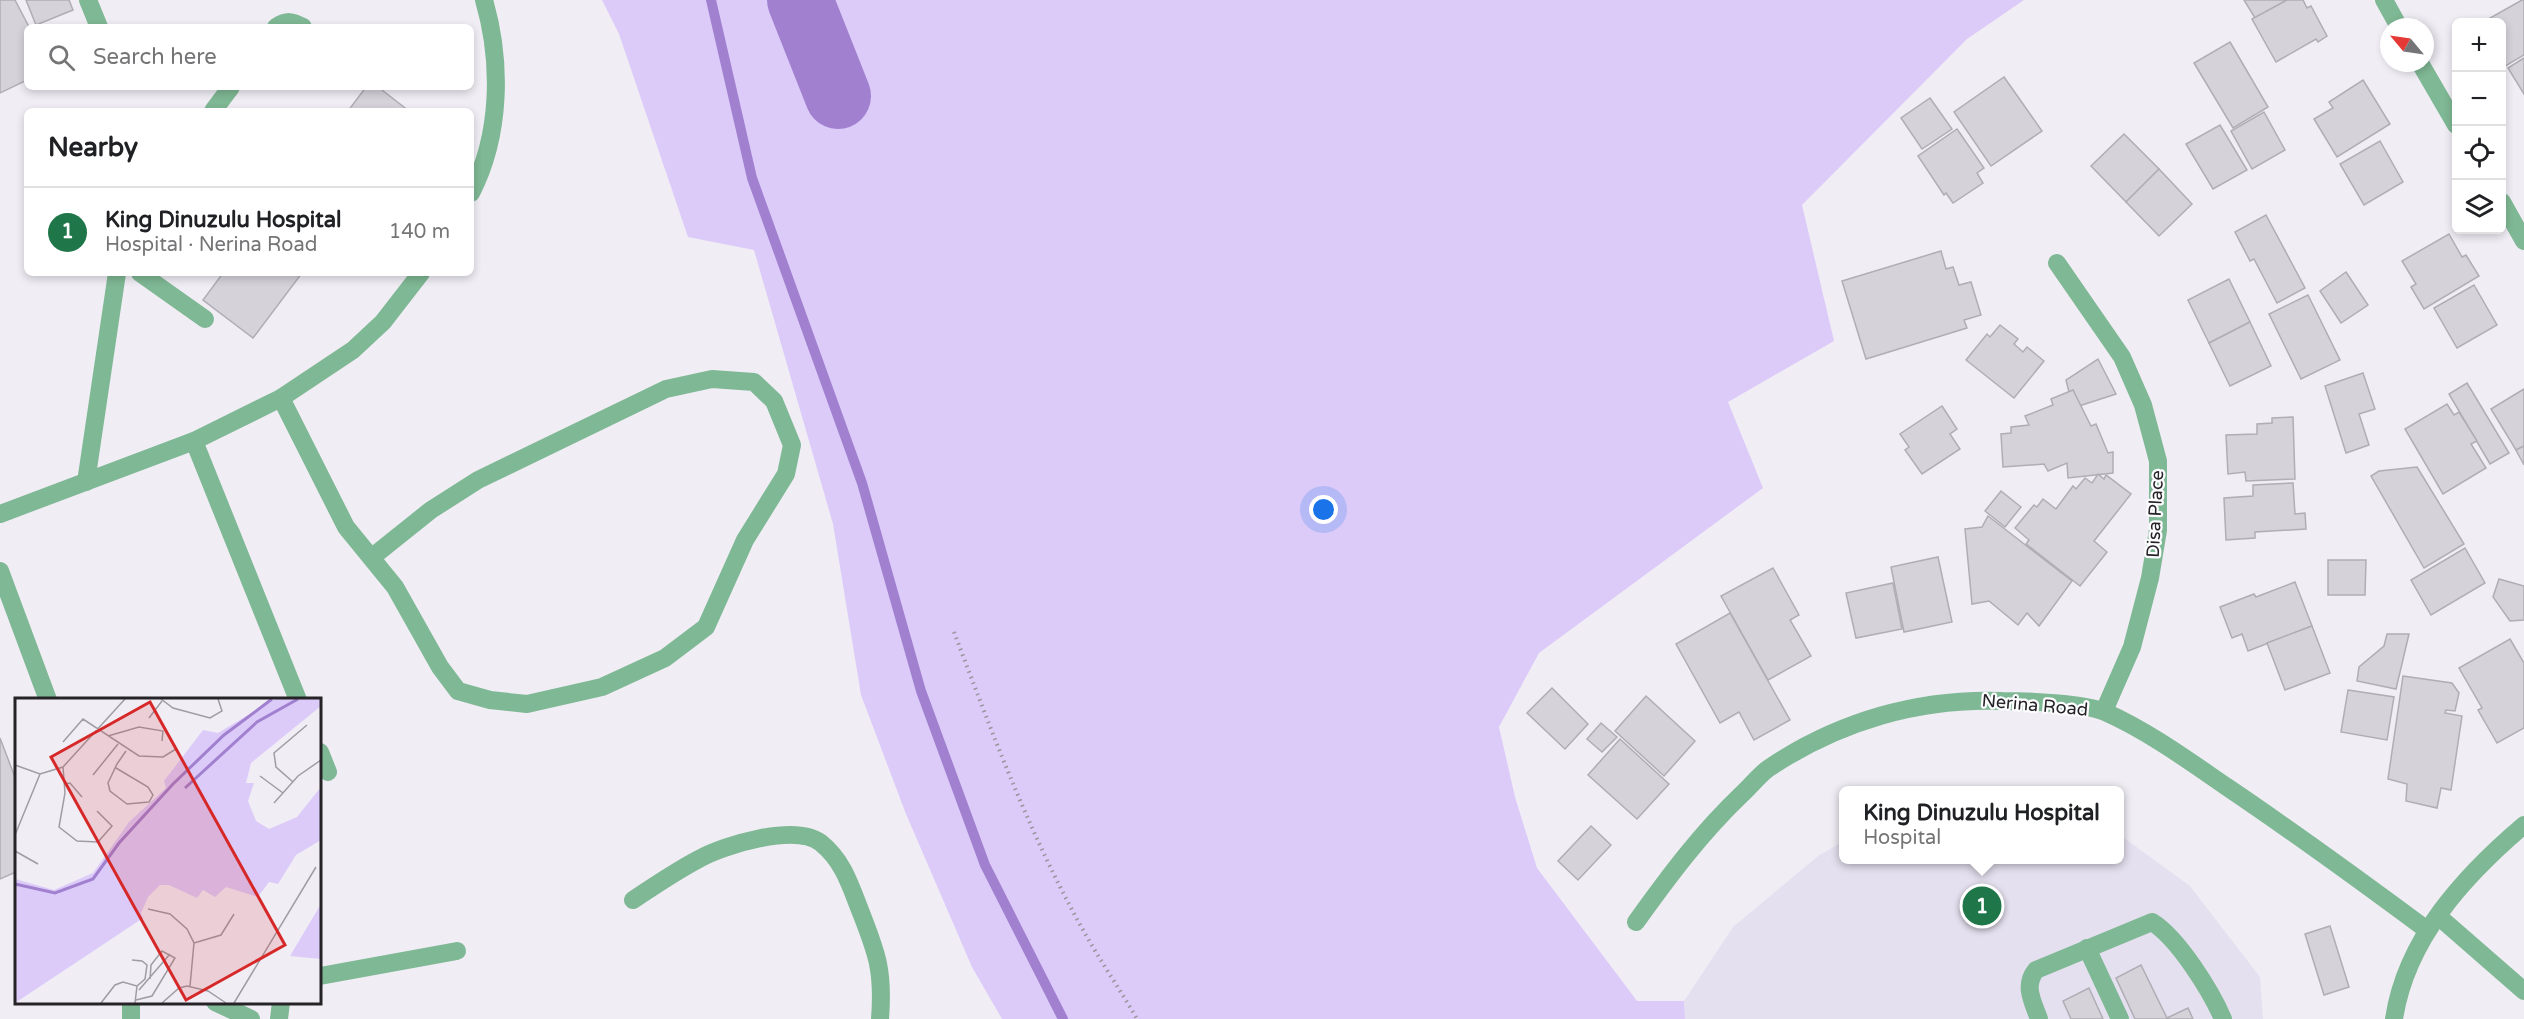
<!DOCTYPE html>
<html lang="en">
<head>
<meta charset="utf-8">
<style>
  :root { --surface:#fff; --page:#f2f2f2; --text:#202124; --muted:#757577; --line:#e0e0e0; --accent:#1f7649 }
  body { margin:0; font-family:"Varela Round",sans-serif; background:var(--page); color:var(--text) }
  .controls { position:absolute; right:18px; top:18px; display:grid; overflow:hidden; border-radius:9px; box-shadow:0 3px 9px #0003 }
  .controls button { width:54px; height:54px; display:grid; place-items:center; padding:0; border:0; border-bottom:2px solid var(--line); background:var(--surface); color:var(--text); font:30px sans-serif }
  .compass { position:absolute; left:2380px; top:18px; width:54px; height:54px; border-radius:50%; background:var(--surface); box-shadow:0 3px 9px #0003; rotate:299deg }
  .you { position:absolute; left:1324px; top:510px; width:21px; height:21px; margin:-15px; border:4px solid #fff; border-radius:50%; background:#1a73e8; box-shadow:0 0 0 9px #1a73e833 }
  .badge { display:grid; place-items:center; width:39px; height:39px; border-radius:50%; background:var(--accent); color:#fff; font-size:20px; font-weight:700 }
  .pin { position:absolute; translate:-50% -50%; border:3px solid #fff; box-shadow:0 2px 6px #0006 }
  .popup { position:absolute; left:1839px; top:786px; width:285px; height:78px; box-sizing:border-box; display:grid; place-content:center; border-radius:9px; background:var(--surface); filter:drop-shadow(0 2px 4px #0005); font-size:20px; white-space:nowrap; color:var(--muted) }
  .popup b { font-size:22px; color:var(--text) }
  .popup::after { content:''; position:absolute; left:50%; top:100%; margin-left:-12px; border:12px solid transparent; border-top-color:var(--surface) }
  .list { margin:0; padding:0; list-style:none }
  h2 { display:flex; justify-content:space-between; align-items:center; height:78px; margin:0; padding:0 24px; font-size:26px }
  h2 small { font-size:20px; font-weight:400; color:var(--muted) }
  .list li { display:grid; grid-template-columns:39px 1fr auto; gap:18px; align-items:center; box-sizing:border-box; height:90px; padding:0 24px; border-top:2px solid var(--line) }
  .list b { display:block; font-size:22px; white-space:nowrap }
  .list p { margin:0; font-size:20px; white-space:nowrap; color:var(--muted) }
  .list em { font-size:20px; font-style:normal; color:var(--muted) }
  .icon { flex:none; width:33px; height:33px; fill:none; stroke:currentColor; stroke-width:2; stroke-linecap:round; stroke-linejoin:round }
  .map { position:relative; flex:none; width:2524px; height:1019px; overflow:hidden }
  .search { position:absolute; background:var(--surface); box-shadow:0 3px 9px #0003; left:24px; top:24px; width:450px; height:66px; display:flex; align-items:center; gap:15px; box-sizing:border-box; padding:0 21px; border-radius:9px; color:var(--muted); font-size:22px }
  .panel { position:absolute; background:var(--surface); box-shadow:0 3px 9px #0003; left:24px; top:108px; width:450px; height:168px; border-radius:9px }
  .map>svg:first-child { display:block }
</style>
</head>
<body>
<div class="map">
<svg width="2524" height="1019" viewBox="0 0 2524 1019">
  <rect width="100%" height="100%" fill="#f0edf5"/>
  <path fill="#e5e0ef" d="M2120,835l70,51 70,91 3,42h-578l-1,-18 49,-74 85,-71 26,-15v19h276z"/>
  <path fill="#dccbf9" d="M602,0h1422l-57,39 -165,166 32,136 -106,61 35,86 -224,165 -40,74 16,70 22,71 100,133h47l1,18h-683l-30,-52 -66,-153 -45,-119 -28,-171 -79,-274 -66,-13 -69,-203z"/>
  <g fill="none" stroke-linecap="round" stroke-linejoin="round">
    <path stroke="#a181cf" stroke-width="10" d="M711,0l41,178 110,305 59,208 64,174 78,154"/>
    <path stroke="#a181cf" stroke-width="66" d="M800,0l38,96"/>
  </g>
  <g fill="#d5d2da" stroke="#b0adb5" stroke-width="1.5">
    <path d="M0,0h15l14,27 -2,53 -27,13z"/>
    <path d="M26,0h43l4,10 -37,15z"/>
    <path d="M2244,0h43l-32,18z"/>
    <path d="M2287,0h16l4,8 4,-2 16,30 -9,6 -2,-3 -40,23 -24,-43z"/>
    <path d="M2522,0h2v55l-22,13v-46h-19z"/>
    <path d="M2230,42l38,65 -35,21 -39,-65z"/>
    <path d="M2524,58v36l-16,-26z"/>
    <path d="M2004,77l38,54 -51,35 -37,-54z"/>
    <path d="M2363,80l27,44 -53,33 -23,-38 19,-11 -4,-6z"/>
    <path d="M366,87h12l31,24h-61z"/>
    <path d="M1930,98l22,31 -30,20 -21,-31z"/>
    <path d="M2264,112l21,38 -33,19 -21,-38z"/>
    <path d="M2220,125l27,45 -34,19 -27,-45z"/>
    <path d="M1957,129l27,39 -7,5 6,10 -30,20 -7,-10 -2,2 -26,-39z"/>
    <path d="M2124,134l35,35 -33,33 -35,-36z"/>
    <path d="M2380,141l23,41 -39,23 -24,-41z"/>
    <path d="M2159,169l33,35 -33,32 -33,-34z"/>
    <path d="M2266,215l39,73 -28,15 -23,-44 -4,2 -15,-29z"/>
    <path d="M2449,234l13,23 4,-2 13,21 -55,33 -13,-22 5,-3 -14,-23z"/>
    <path d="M1941,251l5,18 7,-2 6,18 12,-3 10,33 -17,5 3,8 -101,31 -24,-78z"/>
    <path d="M2346,272l22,33 -27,18 -21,-32z"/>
    <path d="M223,273h79l-49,65 -50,-38z"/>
    <path d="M2229,279l21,43 -41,21 -21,-43z"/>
    <path d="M2474,285l23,40 -40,23 -23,-40z"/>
    <path d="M2308,295l32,65 -39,19 -32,-65z"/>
    <path d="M2250,322l21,44 -41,20 -21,-43z"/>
    <path d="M2000,325l18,14 -4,5 9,8 4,-5 17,14 -30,37 -48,-38 21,-26 3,3z"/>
    <path d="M2098,359l18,35 -37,12 -6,-16 -4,2 -3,-12z"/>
    <path d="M2363,373l12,36 -16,5 10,31 -23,8 -21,-67z"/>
    <path d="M2467,383l42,70 -19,11 -41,-70z"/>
    <path d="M2524,389v57l-8,4 -25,-41z"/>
    <path d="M2073,390l18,36 5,-2 12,29 5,-1v21l-45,5 -1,-15 -19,8 -4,-7 -41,3 -2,-33 10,-1v-6l18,-2 -4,-9 28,-11 -2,-6z"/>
    <path d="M2447,404l7,11 5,-3 18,29 -6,3 15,24 -43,26 -38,-65z"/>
    <path d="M1942,406l15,23 -7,5 10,15 -38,25 -17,-24 4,-3 -9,-13z"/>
    <path d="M2293,417l2,62 -49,2 -1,-9 -17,2 -2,-39 31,-1v-10l15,-1v-5z"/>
    <path d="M2524,446v19l-8,-15z"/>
    <path d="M2417,467l47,77 -40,24 -53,-92 8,-5z"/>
    <path d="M2098,474l6,5 2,-4 25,19 -37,47 13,11 -27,34 -54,-42 3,-4 -14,-12 19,-23 3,2 6,-8 13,10 17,-23 3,3 9,-11 7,5z"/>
    <path d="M2293,483l2,31 10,-1 1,16 -51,3v6l-29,2 -2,-42 29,-2v-11z"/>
    <path d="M2001,491l20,16 -16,20 -20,-16z"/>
    <path d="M1988,516l84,65 -33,45 -12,-13 -9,12 -29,-24 -17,3 -7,-75 17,-2z"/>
    <path d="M2465,548l20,35 -54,32 -20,-35z"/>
    <path d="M1938,557l14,65 -48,10 -13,-65z"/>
    <path d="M2328,560h38l-1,35h-37z"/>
    <path d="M1773,568l26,47 -9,5 21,36 -43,24 -47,-84z"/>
    <path d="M2499,579l25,7v34l-14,1 -17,-24z"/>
    <path d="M2295,582l17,44 -64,25 -6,-17 -10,4 -12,-31 34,-13 2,3z"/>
    <path d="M1893,583l9,46 -46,9 -10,-45z"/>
    <path d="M1730,613l60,107 -36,20 -15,-28 -19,11 -44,-79z"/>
    <path d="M2312,626l18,47 -45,17 -18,-47z"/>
    <path d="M2387,634h22l-13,55 -39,-8 2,-14 25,-21z"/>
    <path d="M2510,639l14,24v65l-27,15 -19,-33 4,-2 -23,-40z"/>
    <path d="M2403,676l49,7 7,10 -4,18 -9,-1 -1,3 17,3 -11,74 -10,-2 -4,20 -31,-7 1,-17 -19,-5z"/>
    <path d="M1552,688l36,36 -23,25 -38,-36z"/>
    <path d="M2348,690l46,7 -7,43 -46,-8z"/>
    <path d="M1646,696l49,45 -31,35 -49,-45z"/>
    <path d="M1601,723l16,14 -15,15 -15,-13z"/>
    <path d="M0,738l16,42v92l-16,7z"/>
    <path d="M1620,739l49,45 -32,35 -49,-44z"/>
    <path d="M1591,826l20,19 -33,35 -20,-19z"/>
    <path d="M2330,926l19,61 -25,8 -19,-61z"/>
    <path d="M2141,965l26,53 21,-10 5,11h-58l-19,-41z"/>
    <path d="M2089,988l14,31h-32l-8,-18z"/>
  </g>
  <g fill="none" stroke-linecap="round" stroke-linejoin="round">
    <path stroke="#98959b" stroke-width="4" stroke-dasharray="1.5 4.5" stroke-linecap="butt" d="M954,632c39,103 78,209 133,305 16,28 34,54 50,82"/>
    <g stroke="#7fb894" stroke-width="18">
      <path d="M88,0l11,27"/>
      <path d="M2384,0l15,27"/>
      <path d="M276,27c11,-7 16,-6 27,0"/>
      <path d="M2420,63l36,62"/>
      <path d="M213,111l18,-24"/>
      <path d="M471,193c30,-58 31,-131 13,-193"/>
      <path d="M2502,202l22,39"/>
      <path d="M2057,263l65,94 21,48 15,56v69l-8,48 -18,69 -28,64"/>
      <path d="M140,273l65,46"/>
      <path d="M281,398l65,129 49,60 45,80 18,24 32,9 37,4 75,-17 63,-29 41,-31 39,-87 41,-66 6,-29 -18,-44 -20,-19 -42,-3 -46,10 -188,91 -47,30 -60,48"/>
      <path d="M194,441l104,259"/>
      <path d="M86,482l31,-209"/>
      <path d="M0,514l194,-73 87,-43 72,-48 30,-28 38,-49"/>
      <path d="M0,571l48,129"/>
      <path d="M320,752l8,20"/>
      <path d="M633,900c21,-14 43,-29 66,-41 25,-14 97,-36 122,-16 20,16 28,38 37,62 18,46 26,63 22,114"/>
      <path d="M2438,916l86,75"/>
      <path d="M1636,922c33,-46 65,-89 106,-128 9,-8 17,-19 27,-26 70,-47 150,-70 233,-67 25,0 82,2 103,11 43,19 84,49 122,75 68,46 134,94 200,143"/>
      <path d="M2087,948l33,71"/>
      <path d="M320,976l137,-25"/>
      <path d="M215,1002l36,17"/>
      <path d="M131,1019v-17"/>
      <path d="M279,1019l2,-17"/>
      <path d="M2039,1019c-6,-17 -16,-33 -3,-49l116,-48c26,16 59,69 71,97"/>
      <path d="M2394,1019c12,-80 70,-143 130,-194"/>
    </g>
  </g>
  <g text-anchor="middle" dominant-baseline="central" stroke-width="4.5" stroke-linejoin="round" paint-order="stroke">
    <g font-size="18" fill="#252326" stroke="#fdfcff">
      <text transform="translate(2155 514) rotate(-87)">Disa Place</text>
      <text transform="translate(2035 705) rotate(5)">Nerina Road</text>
    </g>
  </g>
  <g transform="translate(15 698)">
    <rect width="306" height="306" fill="#f0edf5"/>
    <path d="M260,1h46v7l-70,57 -5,20h8l-6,18 8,20 13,8 28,-12 24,-30v53l-25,15 -18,29 -9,-2 -11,15 -32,-10 -11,10 -12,-7 -6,8 -28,-13h-9l-12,12 -7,16 2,5 -128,85v-124l39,11 39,-17 36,-51 37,-34 -2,-7 39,-51 15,3zM306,206v55l-31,-3z" fill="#dccbf9"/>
    <path fill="none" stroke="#a181cf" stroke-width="3" d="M170,90l72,-66 41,-23M0,186l40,9 38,-14 26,-36 54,-59 51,-49 48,-36"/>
    <path fill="none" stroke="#9f9ca2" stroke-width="1.5" d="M146,1l12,9 37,10 12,-7 -4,-12M134,20l13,-17M93,38l31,-9 24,4 -1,10M48,44l20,-23 56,37 24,1 13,-8M0,67l25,9 23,-7 62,-68M48,69l2,26 -6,34 18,14 21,1 14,-16 -15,-15M101,70l32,19 5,8 -4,7 -22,2 -17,-13 -2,-8 9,-19 9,-13M78,77l25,-31M245,78l23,17M278,84l-17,-15 -2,-14 33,-28M50,86l5,-1 12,14M259,105l24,-27 23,-16M0,137l25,-61M0,153l23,13M133,211l22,5 17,15 7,14 -4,43M179,245l27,-8 13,-21M117,262l10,1 5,4 -2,14 -8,7M124,292l31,-36M121,302l16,-4 23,-38 -13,-7 -11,14 -1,14M86,305l14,-18 8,-3 14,4 -2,17M147,305l17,-15 8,-2 21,5 18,12M219,305l82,-136"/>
    <path fill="#d62828" fill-opacity="0.15" stroke="#d62828" stroke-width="3" d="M135,4l135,243 -99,55 -135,-243z"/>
    <rect width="306" height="306" fill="none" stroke="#252326" stroke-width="3"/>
  </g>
</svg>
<div class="controls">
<button>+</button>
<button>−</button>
<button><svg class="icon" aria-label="locate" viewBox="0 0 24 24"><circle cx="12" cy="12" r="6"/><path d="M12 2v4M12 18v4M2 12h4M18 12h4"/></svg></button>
<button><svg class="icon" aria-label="layers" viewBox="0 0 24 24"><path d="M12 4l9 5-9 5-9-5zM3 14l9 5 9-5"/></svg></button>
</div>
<svg class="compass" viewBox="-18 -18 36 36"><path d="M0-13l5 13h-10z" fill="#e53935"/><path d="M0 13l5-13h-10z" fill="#757577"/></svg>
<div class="you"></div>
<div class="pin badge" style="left:1982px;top:906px">1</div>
<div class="popup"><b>King Dinuzulu Hospital</b>Hospital</div>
<div class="search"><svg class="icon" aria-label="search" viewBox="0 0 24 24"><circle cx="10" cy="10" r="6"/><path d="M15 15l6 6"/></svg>Search here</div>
<section class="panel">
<h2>Nearby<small></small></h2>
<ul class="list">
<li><span class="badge">1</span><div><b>King Dinuzulu Hospital</b><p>Hospital · Nerina Road</p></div><em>140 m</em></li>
</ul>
</section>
</div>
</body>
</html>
